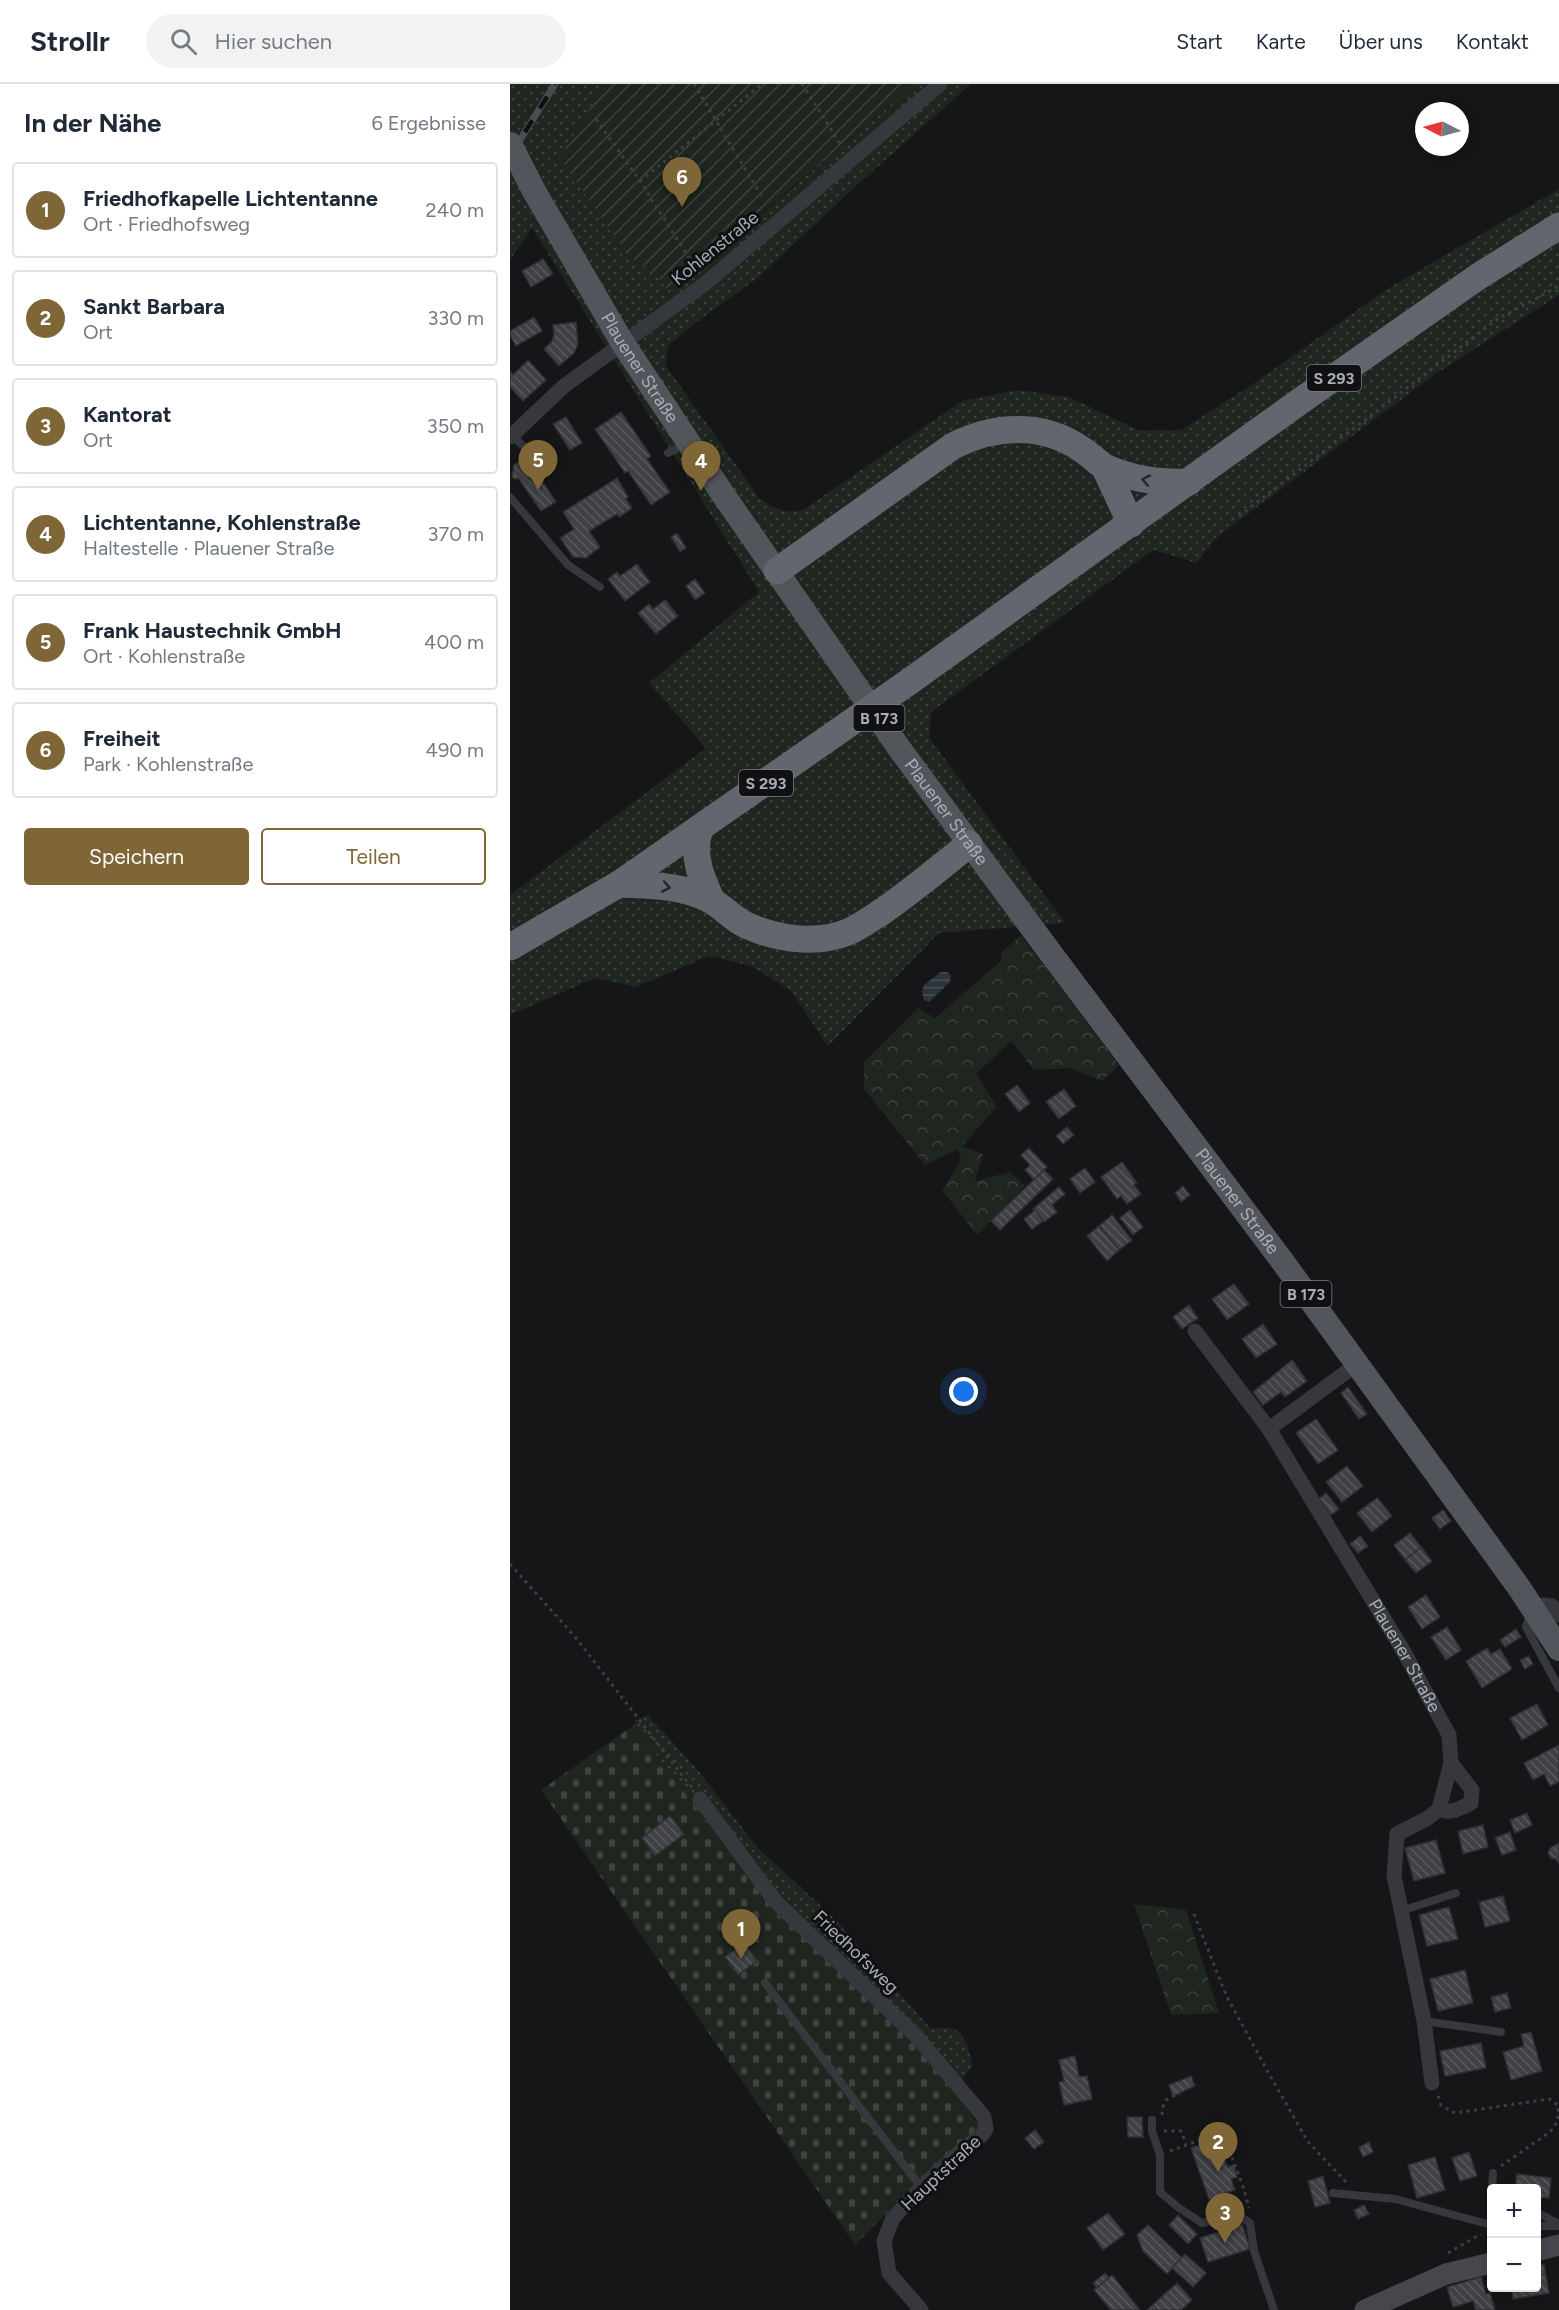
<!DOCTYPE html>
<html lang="de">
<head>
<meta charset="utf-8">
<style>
  :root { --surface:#fff; --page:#f2f2f3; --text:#1f2937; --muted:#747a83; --line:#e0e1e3; --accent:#7e6636 }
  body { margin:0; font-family:Figtree,sans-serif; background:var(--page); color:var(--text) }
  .controls { position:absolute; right:18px; bottom:18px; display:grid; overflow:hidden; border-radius:6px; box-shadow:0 3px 9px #0003 }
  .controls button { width:54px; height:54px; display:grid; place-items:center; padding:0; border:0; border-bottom:2px solid var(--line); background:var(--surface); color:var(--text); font:30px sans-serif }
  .compass { position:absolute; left:905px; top:18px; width:54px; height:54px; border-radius:50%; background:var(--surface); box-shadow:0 3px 9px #0003; rotate:276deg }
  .you { position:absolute; left:454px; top:1308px; width:21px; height:21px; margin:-15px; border:4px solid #fff; border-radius:50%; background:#1a73e8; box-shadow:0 0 0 9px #1a73e833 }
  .badge { display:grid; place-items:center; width:39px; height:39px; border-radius:50%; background:var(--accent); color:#fff; font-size:20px; font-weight:700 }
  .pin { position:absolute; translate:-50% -50px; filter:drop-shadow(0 2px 3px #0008) }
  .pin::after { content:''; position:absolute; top:32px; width:21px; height:18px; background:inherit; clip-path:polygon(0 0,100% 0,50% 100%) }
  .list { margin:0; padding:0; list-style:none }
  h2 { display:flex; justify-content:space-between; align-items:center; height:78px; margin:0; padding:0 24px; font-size:26px }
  h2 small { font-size:20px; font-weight:400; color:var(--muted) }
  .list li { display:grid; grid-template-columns:39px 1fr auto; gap:18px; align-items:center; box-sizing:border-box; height:96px; margin:0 12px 12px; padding:0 12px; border:2px solid var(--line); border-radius:6px }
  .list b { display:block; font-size:22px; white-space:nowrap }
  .list p { margin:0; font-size:20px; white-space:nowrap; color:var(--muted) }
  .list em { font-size:20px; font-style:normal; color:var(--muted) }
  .actions { display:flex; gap:12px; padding:18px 24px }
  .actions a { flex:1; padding:14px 0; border:2px solid var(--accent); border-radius:6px; text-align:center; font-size:21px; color:var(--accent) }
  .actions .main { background:var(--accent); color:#fff }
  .icon { flex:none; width:33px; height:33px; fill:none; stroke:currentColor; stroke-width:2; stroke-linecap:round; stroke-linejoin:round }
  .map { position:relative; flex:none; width:1049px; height:2226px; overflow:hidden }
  header { display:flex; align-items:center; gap:36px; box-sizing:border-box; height:84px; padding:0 30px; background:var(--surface); border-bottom:2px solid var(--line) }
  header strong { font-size:28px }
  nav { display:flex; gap:33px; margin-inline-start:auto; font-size:21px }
  .search { width:420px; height:54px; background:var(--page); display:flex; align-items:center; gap:15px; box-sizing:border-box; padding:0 21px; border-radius:33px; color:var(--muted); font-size:22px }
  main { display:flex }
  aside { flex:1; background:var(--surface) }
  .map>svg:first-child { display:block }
</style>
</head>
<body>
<header>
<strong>Strollr</strong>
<div class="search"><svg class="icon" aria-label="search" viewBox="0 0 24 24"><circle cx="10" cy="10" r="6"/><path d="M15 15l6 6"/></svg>Hier suchen</div>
<nav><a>Start</a><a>Karte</a><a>Über uns</a><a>Kontakt</a></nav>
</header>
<main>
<aside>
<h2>In der Nähe<small>6 Ergebnisse</small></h2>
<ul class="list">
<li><span class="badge">1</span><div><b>Friedhofkapelle Lichtentanne</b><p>Ort · Friedhofsweg</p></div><em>240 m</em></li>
<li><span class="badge">2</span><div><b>Sankt Barbara</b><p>Ort</p></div><em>330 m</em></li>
<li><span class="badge">3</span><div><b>Kantorat</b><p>Ort</p></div><em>350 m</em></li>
<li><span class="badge">4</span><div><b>Lichtentanne, Kohlenstraße</b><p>Haltestelle · Plauener Straße</p></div><em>370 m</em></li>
<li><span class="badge">5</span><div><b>Frank Haustechnik GmbH</b><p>Ort · Kohlenstraße</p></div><em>400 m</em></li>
<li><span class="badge">6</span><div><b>Freiheit</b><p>Park · Kohlenstraße</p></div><em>490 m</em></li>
</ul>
<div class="actions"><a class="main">Speichern</a><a>Teilen</a></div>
</aside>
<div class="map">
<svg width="1049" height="2226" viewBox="0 0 1049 2226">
  <defs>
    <pattern id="grass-dots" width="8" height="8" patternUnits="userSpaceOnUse" patternTransform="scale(1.5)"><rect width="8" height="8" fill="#1e261f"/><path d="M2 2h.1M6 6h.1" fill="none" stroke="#3c433d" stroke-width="1.8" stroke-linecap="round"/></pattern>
    <pattern id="forest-crowns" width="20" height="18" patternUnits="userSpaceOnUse" patternTransform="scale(1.5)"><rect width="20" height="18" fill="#1e261f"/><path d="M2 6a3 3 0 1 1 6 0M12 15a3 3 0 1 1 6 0" fill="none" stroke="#3c433d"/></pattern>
    <pattern id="cemetery-stones" width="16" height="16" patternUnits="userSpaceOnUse" patternTransform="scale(1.5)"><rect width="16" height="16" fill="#1e261f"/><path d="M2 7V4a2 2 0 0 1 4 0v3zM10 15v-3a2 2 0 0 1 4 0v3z" fill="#3c433d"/></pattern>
    <pattern id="garden-furrows" width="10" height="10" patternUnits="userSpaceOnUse" patternTransform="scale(1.5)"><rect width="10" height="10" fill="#1e261f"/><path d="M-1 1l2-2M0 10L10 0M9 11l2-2" fill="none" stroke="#3c433d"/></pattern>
    <pattern id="water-rules" width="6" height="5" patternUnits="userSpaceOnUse" patternTransform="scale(1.5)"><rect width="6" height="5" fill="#2c353c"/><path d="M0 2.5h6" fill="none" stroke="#485056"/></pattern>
    <pattern id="building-back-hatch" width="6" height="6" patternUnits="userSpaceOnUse" patternTransform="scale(1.5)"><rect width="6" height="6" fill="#404145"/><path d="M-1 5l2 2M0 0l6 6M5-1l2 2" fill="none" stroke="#595a5e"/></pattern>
  </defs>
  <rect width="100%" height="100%" fill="#161618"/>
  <g fill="url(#grass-dots)">
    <path d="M0,0h94l-44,74 68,98 28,18 40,-5 219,-185h56l-114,101 -98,92 -66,48 -25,21 -2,20 94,133c15,10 25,15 43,11l159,-109 56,-11 51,7 69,33h43l72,-46 134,-95 172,-100v106l-125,80 -217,162 -20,26 -44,-13 -222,162 -2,25 136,186 -126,10 -111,113 -38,-56 -39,-24 -42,-10 -73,31 -41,-9 -85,37v-120l196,-147 -57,-65 110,-91 -227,-364 -22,32z"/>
    <path d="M138,1631l48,53 62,80 75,69 97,111c7,0 15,0 21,0 14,3 20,26 21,38l-18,24 -44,-52 -136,-127 -140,-186 2,-5z"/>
  </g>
  <g fill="url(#forest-crowns)">
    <path d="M511,851l98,130 -17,16 -32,-13 -36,2 -23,-29 -35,33 21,33 -35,39 21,8 -8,27 35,-9 15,14 -48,49 -35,-45 19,-29 -3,-12 -33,16 -61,-76v-27l54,-54 17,10 66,-57 2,-10z"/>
    <path d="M624,1820l52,6 33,103 -48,2z"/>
  </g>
  <path fill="url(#cemetery-stones)" d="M124,1641l140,186 138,129 68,86 -63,56 -62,63 -314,-455z"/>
  <path fill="url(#garden-furrows)" d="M94,0h311l-247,207 -12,-17 -28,-18 -68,-98z"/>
  <path fill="url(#water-rules)" d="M431,888h6l4,3 -1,7 -21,20 -5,-2 -2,-8 2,-7z"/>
  <g fill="url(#building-back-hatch)" stroke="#303034" stroke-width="1.5">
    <path d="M33,175l10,15 -22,13 -9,-16z"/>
    <path d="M24,233l8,14 -26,15 -6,-11v-4z"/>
    <path d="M66,238l2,22 -4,9 -15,13 -15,-17 8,-8 2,-6 -1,-10z"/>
    <path d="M18,276l18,20 -23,21 -13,-14v-16l3,4z"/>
    <path d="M111,328l30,44 -4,3 23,33 -19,13 -23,-34 -3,2 -30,-44z"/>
    <path d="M56,333l16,26 -12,7 -17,-26z"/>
    <path d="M13,375l12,2 -1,8 22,33 -15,9 -22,-32 -7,-1 2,-13z"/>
    <path d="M107,394l11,19 -2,2 6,9 -13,9 -2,-3 -28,17 11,16 -14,11 -13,-1 -13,-19 14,-9 -11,-17z"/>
    <path d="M167,449l9,15 -6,4 -9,-15z"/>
    <path d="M127,480l13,18 -25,19 -17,-22 9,-7 3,4z"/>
    <path d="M185,495l10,14 -10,7 -9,-14z"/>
    <path d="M155,516l13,16 -22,18 -18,-21 11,-9 4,5z"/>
    <path d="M507,1001l13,18 -11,9 -14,-18z"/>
    <path d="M554,1005l12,17 -17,13 -13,-17z"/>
    <path d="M557,1043l7,8 -11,9 -7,-8z"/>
    <path d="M519,1064l18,19 -13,13 -9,-10 5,-5 -9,-10z"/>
    <path d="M612,1078l15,21 -3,2 7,9 -14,10 -6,-8 -4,3 -16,-22z"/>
    <path d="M575,1084l10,14 -15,11 -10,-14z"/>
    <path d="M534,1086l9,9 -53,51 -9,-9z"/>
    <path d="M673,1102l7,9 -9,7 -6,-9z"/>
    <path d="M549,1103l6,7 -13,11 5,7 -13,10 -11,-13z"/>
    <path d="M525,1126l8,11 -11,8 -8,-10z"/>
    <path d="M620,1126l13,17 -10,8 -13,-17z"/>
    <path d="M602,1131l20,25 -13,10 -20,-24z"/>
    <path d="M589,1142l20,24 -12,11 -20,-25z"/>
    <path d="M724,1200l15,20 -22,16 -15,-21z"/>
    <path d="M679,1221l9,13 -16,11 -9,-12z"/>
    <path d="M753,1240l14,20 -21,14 -14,-19z"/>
    <path d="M782,1276l15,21 -22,16 -4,-5 -18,13 -10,-13z"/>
    <path d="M838,1303l19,27 -8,5 -18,-26z"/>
    <path d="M806,1335l22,31 -20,14 -22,-31z"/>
    <path d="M837,1382l16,20 -21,16 -16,-20z"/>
    <path d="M816,1409l13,16 -8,6 -12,-16z"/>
    <path d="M867,1414l15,18 -20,16 -15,-19z"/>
    <path d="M933,1426l8,11 -11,8 -8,-11z"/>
    <path d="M900,1449l11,14 -16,13 -11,-15z"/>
    <path d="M850,1452l8,10 -10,7 -8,-9z"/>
    <path d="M911,1463l11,14 -16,12 -11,-13z"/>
    <path d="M916,1511l14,22 -18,12 -14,-22z"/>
    <path d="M937,1543l14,23 -15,10 -15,-23z"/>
    <path d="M1006,1545l5,8 -16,10 -5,-7z"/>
    <path d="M977,1564l4,6 9,-5 12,20 -30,19 -16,-27z"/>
    <path d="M1019,1572l4,8 -8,5 -5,-9z"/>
    <path d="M1027,1620l11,21 -26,15 -12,-22z"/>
    <path d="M1049,1661v37l-9,4 -6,-12 -11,6 -9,-17z"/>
    <path d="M1017,1729l5,12 -17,8 -5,-13z"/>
    <path d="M160,1732l14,18 -29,22 -13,-18z"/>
    <path d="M973,1741l5,22 -25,7 -5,-23z"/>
    <path d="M1000,1748l6,18 -14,5 -7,-17z"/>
    <path d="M926,1756l9,33 -31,8 -9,-33z"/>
    <path d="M1049,1759v21l-3,-5 -5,-1 -3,-5 2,-5z"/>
    <path d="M993,1812l7,25 -25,6 -6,-25z"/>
    <path d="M939,1823l9,32 -31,7 -8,-31z"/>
    <path d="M234,1859l13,18 -19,14 -13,-18z"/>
    <path d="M955,1886l8,33 -35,8 -8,-32z"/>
    <path d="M997,1909l4,15 -16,4 -4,-15z"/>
    <path d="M1021,1948l11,39 -31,9 -8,-28 21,-6 -3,-12z"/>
    <path d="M971,1959l5,25 -41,8 -5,-25z"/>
    <path d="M565,1972l4,21 8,-1 5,23 -28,6 -5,-23 5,-1 -5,-21z"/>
    <path d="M681,1992l4,10 -22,10 -4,-11z"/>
    <path d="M617,2033h15l1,20h-15z"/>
    <path d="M525,2046l9,12 -10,7 -9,-11z"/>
    <path d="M708,2055l10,28 6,-2 3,12 -6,2 4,11 -26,9 -18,-51z"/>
    <path d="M859,2058l4,10 -10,5 -4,-10z"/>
    <path d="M959,2068l8,24 -17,5 -8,-23z"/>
    <path d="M925,2073l10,33 -28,8 -9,-33z"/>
    <path d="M1007,2090l34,4 -2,20 -13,-1v-9h-21z"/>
    <path d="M813,2092l7,27 -15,4 -7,-26z"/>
    <path d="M854,2121l5,9 -11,5 -4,-9z"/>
    <path d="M598,2129l17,21 -22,16 -16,-22z"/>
    <path d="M668,2131l19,19 -9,10 -19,-19z"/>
    <path d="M732,2140l8,25 -42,13 -8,-24z"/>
    <path d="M638,2141l34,33 -15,16 -24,-23 -6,-16z"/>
    <path d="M675,2170l21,19 -13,14 -21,-19z"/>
    <path d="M1034,2180l5,29 -36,6 -1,-11h24v-23z"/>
    <path d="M595,2189l4,5 -12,10 -4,-5z"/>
    <path d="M602,2191l28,35h-29l-17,-20z"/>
    <path d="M971,2193l5,17 4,-1 5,17h-19l-3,-9 -20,6 -6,-20z"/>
    <path d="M667,2199l15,17 -11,10h-34z"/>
  </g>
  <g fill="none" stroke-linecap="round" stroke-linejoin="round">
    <g stroke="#3d3f44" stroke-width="3" stroke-dasharray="3 4.5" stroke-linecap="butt">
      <path d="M184,0l68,113"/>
      <path d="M292,0l41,64"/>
      <path d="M86,35l44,62 58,91"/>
      <path d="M130,97l122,-97"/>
      <path d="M729,432l257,-196 63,-34"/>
      <path d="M0,1480l66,74 116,150"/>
      <path d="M684,1830l32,81 42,77 40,70 39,41"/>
      <path d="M928,2012l3,9 14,8 94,-14 9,6v16l-8,11 -49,34"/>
      <path d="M652,2031c1,-15 4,-17 18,-21"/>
      <path d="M654,2047h17l5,13"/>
      <path d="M660,2067l52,-19 21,54 6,22"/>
      <path d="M938,2169l33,-19"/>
    </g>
    <g stroke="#37383d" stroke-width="8">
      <path d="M2,351l15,15 15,-1"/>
      <path d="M158,369l19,-10"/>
      <path d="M0,413l58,68 32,22"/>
      <path d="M1020,1531l-4,12 33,61"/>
      <path d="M891,1827l55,-18"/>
      <path d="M255,1899l152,199 3,7"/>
      <path d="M914,1937l77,11"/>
      <path d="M642,2036v11l8,24v37l19,16 23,15 38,-7 10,7 4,28 20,59"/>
      <path d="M982,2104l1,-15"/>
      <path d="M823,2109l62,6 96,26"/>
      <path d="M1026,2128l23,12"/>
      <path d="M1026,2142h23"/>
    </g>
    <g stroke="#37383d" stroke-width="15">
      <path d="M0,353l54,-51 142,-103 234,-199"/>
      <path id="s1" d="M685,1247l74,98 135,223 45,83 2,28 -12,46 -11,9 -31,16 -3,42 30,145 8,62"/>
      <path d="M759,1345l88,-65"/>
      <path d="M1022,1524l11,-3 9,1 7,9"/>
      <path d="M190,1715l75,102 142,136 67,80 2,12 -4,6 -26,20 -36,34 -27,29 -9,23 5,32 32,37"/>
      <path d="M929,1725c11,6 21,-1 32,-6l1,-13 -21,-27"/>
    </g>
    <g stroke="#45474d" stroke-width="21">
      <path d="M1026,2167l23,-6"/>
      <path d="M855,2226l81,-36 45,-11"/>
    </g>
    <path stroke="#53555c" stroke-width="24" id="s2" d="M24,107l88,151 100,151 177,255 153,207 231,307 237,327 39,60"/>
    <g stroke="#63666e" stroke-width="27">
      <path d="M595,384l26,56"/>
      <path d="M267,487l176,-125c41,-21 89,-24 128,3 9,5 17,15 26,19 27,12 54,15 82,14"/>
      <path d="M400,597l389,-279 180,-126 80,-50"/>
      <path d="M189,747c-7,26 2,46 13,70"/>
      <path d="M109,800c30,1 66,1 93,17 12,7 21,18 34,24 30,14 70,20 102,7 12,-5 24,-14 35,-21 30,-21 58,-44 86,-67"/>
      <path d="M0,863l109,-63 214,-149"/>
    </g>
    <g stroke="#4a4c52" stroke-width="7">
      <path id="rail" d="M0,72l45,-72"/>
    </g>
    <use href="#rail" stroke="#111113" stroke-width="4.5" stroke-dasharray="14" stroke-linecap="butt"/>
    <path stroke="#53555c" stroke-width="24" d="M0,60l24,47"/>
    <path stroke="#63666e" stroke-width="27" d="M323,651l77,-54"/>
  </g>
  <defs><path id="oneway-chevron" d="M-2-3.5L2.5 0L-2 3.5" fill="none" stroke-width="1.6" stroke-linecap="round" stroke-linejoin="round" transform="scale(1.5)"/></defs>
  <g stroke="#26262a">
    <use href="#oneway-chevron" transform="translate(636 396) rotate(-169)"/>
    <use href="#oneway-chevron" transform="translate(156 803) rotate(10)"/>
  </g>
  <g text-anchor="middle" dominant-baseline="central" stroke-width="6" stroke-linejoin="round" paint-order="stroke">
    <g fill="#111113" stroke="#7b7e86" stroke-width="1.5">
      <rect x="797" y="281" width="54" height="26" rx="4.5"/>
      <rect x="343.5" y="621" width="51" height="26" rx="4.5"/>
      <rect x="229" y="686" width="54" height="26" rx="4.5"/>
      <rect x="770.5" y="1197" width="51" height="26" rx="4.5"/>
    </g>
    <g font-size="16" font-weight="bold" fill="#a8adb8">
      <text x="824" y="294">S 293</text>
      <text x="369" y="634">B 173</text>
      <text x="256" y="699">S 293</text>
      <text x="796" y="1210">B 173</text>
    </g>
    <g font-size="18" fill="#a8adb8" stroke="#111113">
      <text transform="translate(205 164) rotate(-39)">Kohlenstraße</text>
      <text stroke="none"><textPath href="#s2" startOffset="206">Plauener Straße</textPath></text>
      <text stroke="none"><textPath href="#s2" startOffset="746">Plauener Straße</textPath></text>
      <text stroke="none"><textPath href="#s2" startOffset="1232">Plauener Straße</textPath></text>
      <text stroke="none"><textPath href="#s1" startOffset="387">Plauener Straße</textPath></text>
      <text transform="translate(346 1868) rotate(44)">Friedhofsweg</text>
      <text transform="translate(431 2089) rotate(-43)">Hauptstraße</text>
    </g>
  </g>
</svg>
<div class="controls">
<button>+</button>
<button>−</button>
</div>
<svg class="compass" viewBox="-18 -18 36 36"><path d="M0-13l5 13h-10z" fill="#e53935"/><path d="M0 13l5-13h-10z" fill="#747a83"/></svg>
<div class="you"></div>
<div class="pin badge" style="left:231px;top:1875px">1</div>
<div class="pin badge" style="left:708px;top:2088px">2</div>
<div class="pin badge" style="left:715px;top:2159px">3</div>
<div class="pin badge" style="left:191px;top:407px">4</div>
<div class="pin badge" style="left:28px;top:406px">5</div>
<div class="pin badge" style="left:172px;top:123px">6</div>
</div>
</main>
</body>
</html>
